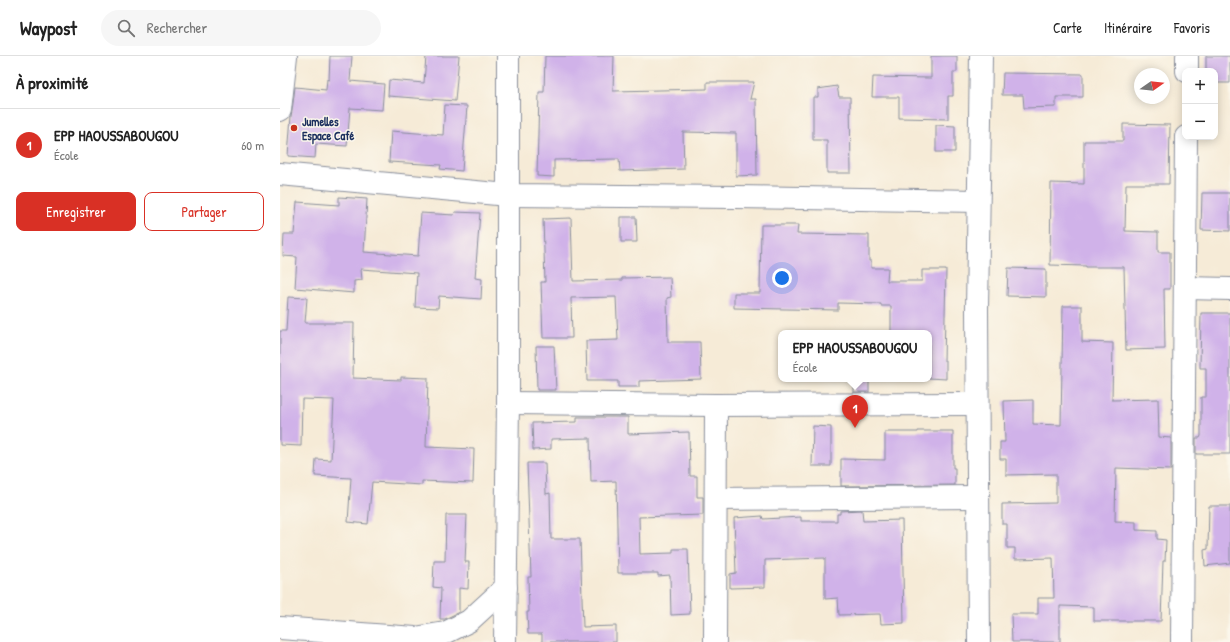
<!DOCTYPE html>
<html lang="fr">
<head>
<meta charset="utf-8">
<style>
  :root { --surface:#fff; --page:#f6f6f6; --text:#222; --muted:#767676; --line:#e0e0e0; --accent:#d93025 }
  body { margin:0; font-family:"Patrick Hand",sans-serif; background:var(--page); color:var(--text) }
  .controls { position:absolute; right:12px; top:12px; display:grid; overflow:hidden; border-radius:8px; box-shadow:0 2px 10px #0003 }
  .controls button { width:36px; height:36px; display:grid; place-items:center; padding:0; border:0; border-bottom:1px solid var(--line); background:var(--surface); color:var(--text); font:20px sans-serif }
  .compass { position:absolute; left:854px; top:12px; width:36px; height:36px; border-radius:50%; background:var(--surface); box-shadow:0 2px 10px #0003; rotate:76deg }
  .you { position:absolute; left:502px; top:222px; width:14px; height:14px; margin:-10px; border:3px solid #fff; border-radius:50%; background:#1a73e8; box-shadow:0 0 0 6px #1a73e833 }
  .badge { display:grid; place-items:center; width:26px; height:26px; border-radius:50%; background:var(--accent); color:#fff; font-size:13px; font-weight:700 }
  .pin { position:absolute; translate:-50% -33px; filter:drop-shadow(0 1px 2px #0008) }
  .pin::after { content:''; position:absolute; top:21px; width:14px; height:12px; background:inherit; clip-path:polygon(0 0,100% 0,50% 100%) }
  .popup { position:absolute; left:498px; top:274px; width:154px; height:52px; box-sizing:border-box; display:grid; place-content:center; border-radius:8px; background:var(--surface); filter:drop-shadow(0 1px 3px #0005); font-size:13px; white-space:nowrap; color:var(--muted) }
  .popup b { font-size:15px; color:var(--text) }
  .popup::after { content:''; position:absolute; left:50%; top:100%; margin-left:-8px; border:8px solid transparent; border-top-color:var(--surface) }
  .list { margin:0; padding:0; list-style:none }
  h2 { display:flex; justify-content:space-between; align-items:center; height:52px; margin:0; padding:0 16px; font-size:17px }
  h2 small { font-size:13px; font-weight:400; color:var(--muted) }
  .list li { display:grid; grid-template-columns:26px 1fr auto; gap:12px; align-items:center; box-sizing:border-box; height:72px; padding:0 16px; border-top:1px solid var(--line) }
  .list b { display:block; font-size:15px; white-space:nowrap }
  .list p { margin:0; font-size:13px; white-space:nowrap; color:var(--muted) }
  .list em { font-size:13px; font-style:normal; color:var(--muted) }
  .actions { display:flex; gap:8px; padding:12px 16px }
  .actions a { flex:1; padding:9px 0; border:1px solid var(--accent); border-radius:8px; text-align:center; font-size:14px; color:var(--accent) }
  .actions .main { background:var(--accent); color:#fff }
  .icon { flex:none; width:22px; height:22px; fill:none; stroke:currentColor; stroke-width:2; stroke-linecap:round; stroke-linejoin:round }
  .map { position:relative; flex:none; width:950px; height:586px; overflow:hidden }
  header { display:flex; align-items:center; gap:24px; box-sizing:border-box; height:56px; padding:0 20px; background:var(--surface); border-bottom:1px solid var(--line) }
  header strong { font-size:19px }
  nav { display:flex; gap:22px; margin-inline-start:auto; font-size:14px }
  .search { width:280px; height:36px; background:var(--page); display:flex; align-items:center; gap:10px; box-sizing:border-box; padding:0 14px; border-radius:22px; color:var(--muted); font-size:15px }
  main { display:flex }
  aside { flex:1; background:var(--surface) }
  .map>svg:first-child { display:block }
</style>
</head>
<body>
<header>
<strong>Waypost</strong>
<div class="search"><svg class="icon" aria-label="search" viewBox="0 0 24 24"><circle cx="10" cy="10" r="6"/><path d="M15 15l6 6"/></svg>Rechercher</div>
<nav><a>Carte</a><a>Itinéraire</a><a>Favoris</a></nav>
</header>
<main>
<aside>
<h2>À proximité<small></small></h2>
<ul class="list">
<li><span class="badge">1</span><div><b>EPP HAOUSSABOUGOU</b><p>École</p></div><em>60 m</em></li>
</ul>
<div class="actions"><a class="main">Enregistrer</a><a>Partager</a></div>
</aside>
<div class="map">
<svg width="950" height="586" viewBox="0 0 950 586">
  <rect width="100%" height="100%" fill="#fbf7ec"/>
  <filter id="ink" filterUnits="userSpaceOnUse"><feTurbulence type="fractalNoise" baseFrequency=".025" numOctaves="2"/><feDisplacementMap in="SourceGraphic" scale="8" xChannelSelector="R" yChannelSelector="G"/><feConvolveMatrix kernelMatrix="1 2 1 2 8 2 1 2 1" color-interpolation-filters="sRGB"/></filter>
  <filter id="wash" filterUnits="userSpaceOnUse"><feTurbulence type="fractalNoise" baseFrequency=".012" numOctaves="4" result="noise"/><feDisplacementMap in="SourceGraphic" scale="16" xChannelSelector="R" yChannelSelector="G"/><feGaussianBlur stdDeviation="0.9" result="paint"/><feColorMatrix in="noise" values="0 0 0 0 0 0 0 0 0 0 0 0 0 0 0 0 0 1.4 0 .05"/><feComposite in="paint" operator="in"/></filter>
  <g filter="url(#wash)">
    <rect width="100%" height="100%" fill="#f6ebd7"/>
    <g id="blocks">
      <g fill="#d0b2e9">
        <path d="M50,0h22l-2,25 34,3 -2,26 -32,-2 -3,38 -31,-2 -1,14 -27,-2 3,-40 1,-5 3,-24 31,3 1,-11 2,1z"/>
        <path d="M146,0h33l-4,45 -67,-5 1,-16 35,3z"/>
        <path d="M265,0h69l-1,35 94,-2v-7h47l-4,17h6l1,76 -21,1v-43l-53,-1 1,37 -64,2 -1,-12 -65,1v17l-17,-1 2,-84h5z"/>
        <path d="M651,0h26v16h-4v24h-5v23l-49,-1v-21h-27l1,-20 58,1z"/>
        <path d="M926,0h24v27h-15l1,-12h-10z"/>
        <path d="M723,17l80,1v23h-27v10l-32,1 -1,-13h-21z"/>
        <path d="M557,30l2,11h11l1,76h-24v-33h-14v-43h5v-8z"/>
        <path d="M165,49l22,1 -5,65 -22,-2 1,-4 -52,-3 2,-31 52,4z"/>
        <path d="M843,68l47,1 -1,59h-43l-1,47 33,1v20h12v37h-6l1,60 -39,1 -2,-83h-38v-1l-36,-1 1,-82 33,1v-43h39z"/>
        <path d="M656,69l19,1v26h-19z"/>
        <path d="M922,137h28v38l-29,-1z"/>
        <path d="M59,141l28,2 -3,53 54,4 3,-43 33,2 1,-3 25,1 -5,65 7,1 -1,20 -42,-3 -1,12 -23,-1 2,-34 -56,-4 1,11 -8,1v12l-59,-5 2,-31 -14,-1 1,-22h10l3,-32 42,3z"/>
        <path d="M341,161h15l1,25h-16z"/>
        <path d="M291,162l2,63 49,-1v-2l48,-1 1,20 -4,1 1,44h32l1,37 -62,2v6h-21v-6h-31l-1,-40 32,-1 -2,-43 -45,1 1,40h-29l-2,-56h4l-2,-63z"/>
        <path d="M481,169h37l-1,9 72,1v26h2v7h17l-1,13h35v-11h24l-2,91h2v18l-17,-1v-45h-38v-27h-10v-2l-43,-1v7l-104,-2v-15h26z"/>
        <path d="M728,212l38,1v28l-39,-1z"/>
        <path d="M8,241l19,1 -2,25h49l-1,55 48,2v-3l27,1 -2,69 48,2 -1,34 -51,-2v4l-50,-3 -4,42 -20,-2 3,-44 -36,-2 1,-17 15,1 3,-60 -32,-1 -1,47 -21,-1v-114h6z"/>
        <path d="M783,250h19v36l31,1 -1,57 46,-1 1,38 12,1v32l-55,-2 -1,53 21,1v8l21,1v8l9,1 -1,21h-2l-2,60h-67v-14l-34,-1v36h-48l-1,-28h27v-16h16l-1,-40 -38,1v-11h-8v-24h-5v-20l54,-1v-29l-50,1v-16h-6v-17h5l-1,-41 29,-1v24l28,1z"/>
        <path d="M921,257h29v141h-34v-16h4l1,-2v-39h5v-29h-6z"/>
        <path d="M256,290h18l2,44h-19z"/>
        <rect x="574" y="323" width="15" height="13"/>
        <path d="M297,361h51v17l61,-2 1,44h7v21h6v18l-64,2 1,37 33,-1v-4h15l2,65 -19,1 -1,-40 -12,1v-3h-40l-2,-92 -25,1 -1,-44 -39,1v10l-18,1 -1,-27 45,-1z"/>
        <path d="M533,370l18,1v39h-19z"/>
        <path d="M638,375h35v37h2v17l-114,1v-27l44,1v-28h33z"/>
        <path d="M247,407h18l1,31 4,-1 1,46h29l3,88 33,-1v16h-74v-8h-14l-1,-22h2l-1,-35h3z"/>
        <path d="M929,450h21v57l-25,3 -1,-16 4,-1z"/>
        <path d="M582,454l1,11 39,-1 2,103 -23,1 -1,-10 -41,1 -1,-17 -13,1v-41l-60,2v27l-35,1v-14l6,-1 -2,-55 28,-2 1,3 38,-2v4h36v-7h3v-3z"/>
        <path d="M166,459h21l-2,47h4l-1,27 -9,-1v24l-14,7h-5l1,-31 -8,-1 1,-26h11z"/>
      </g>
    </g>
  </g>
  <g filter="url(#ink)">
    <use href="#blocks" fill-opacity="0" stroke="#888d9a" stroke-width="1"/>
    <g fill="none" stroke-linecap="round" stroke-linejoin="round">
      <g stroke="#888d9a" stroke-width="24">
        <g id="minor">
          <path d="M907,15v-15"/>
          <path d="M0,54l6,-54"/>
          <path d="M0,118l228,21 227,2 243,4"/>
          <path d="M905,232l45,1"/>
          <path d="M228,347l208,2 261,-1"/>
          <path d="M436,443l261,-2"/>
          <path d="M0,572l135,10 30,-5 24,-12 37,-34"/>
          <path d="M225,586l3,-239v-347"/>
          <path d="M435,586l1,-237"/>
          <path d="M699,586l-2,-333 4,-253"/>
          <path d="M902,586l4,-505"/>
        </g>
      </g>
      <use href="#minor" stroke="#fff" stroke-width="22"/>
    </g>
  </g>
  <circle fill="#c8321e" stroke="#fbf7ec" stroke-width="1.5" cx="14" cy="72" r="4"/>
  <g text-anchor="middle" dominant-baseline="central" stroke-width="3" stroke-linejoin="round" paint-order="stroke">
    <g font-size="12" font-weight="bold" fill="#1b2f5e" stroke="#fbf7ec" text-anchor="start">
      <text x="22" y="65">Jumelles<tspan x="22" dy="14">Espace Café</tspan></text>
    </g>
  </g>
</svg>
<div class="controls">
<button>+</button>
<button>−</button>
</div>
<svg class="compass" viewBox="-18 -18 36 36"><path d="M0-13l5 13h-10z" fill="#e53935"/><path d="M0 13l5-13h-10z" fill="#767676"/></svg>
<div class="you"></div>
<div class="pin badge" style="left:575px;top:372px">1</div>
<div class="popup"><b>EPP HAOUSSABOUGOU</b>École</div>
</div>
</main>
</body>
</html>
